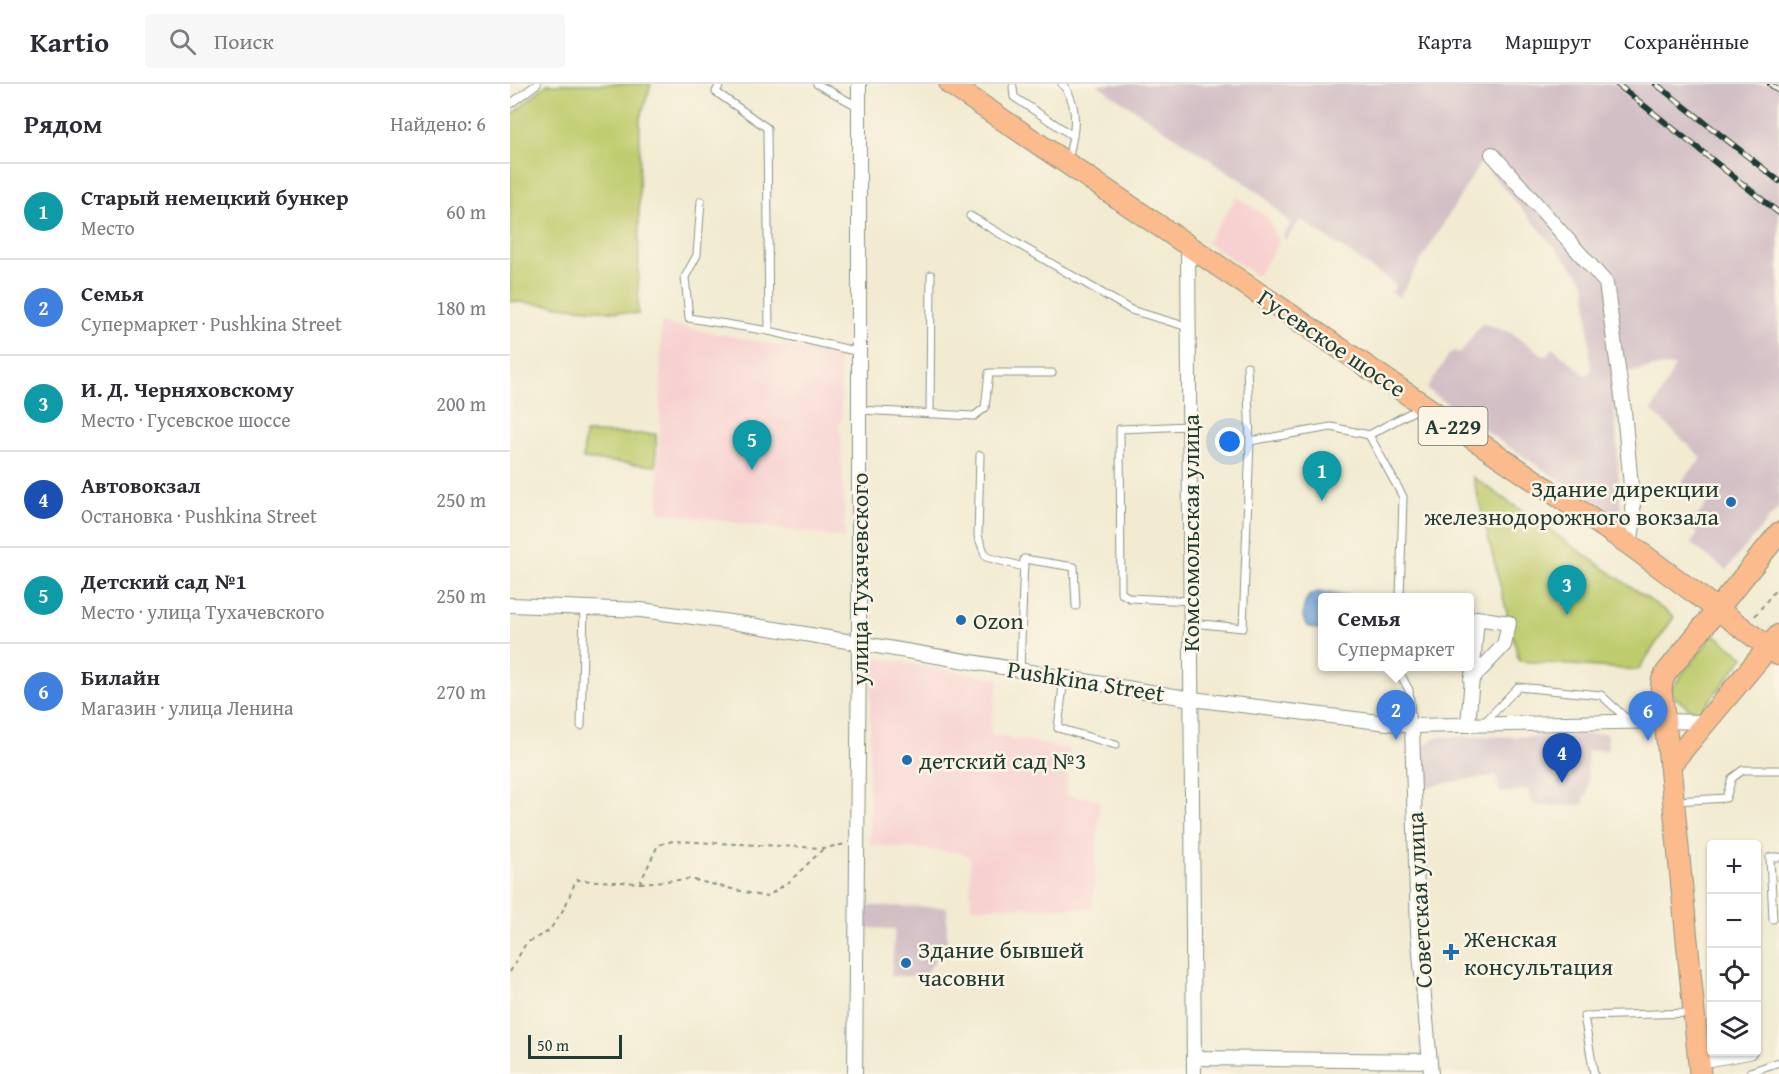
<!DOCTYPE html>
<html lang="ru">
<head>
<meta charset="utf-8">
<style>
  :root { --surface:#fff; --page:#f7f7f7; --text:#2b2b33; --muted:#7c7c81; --line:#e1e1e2; --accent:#0b8043 }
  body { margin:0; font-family:"Gentium Book Plus",serif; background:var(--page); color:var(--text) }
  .controls { position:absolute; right:18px; bottom:18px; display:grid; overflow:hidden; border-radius:6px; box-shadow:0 2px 4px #0004 }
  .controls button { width:54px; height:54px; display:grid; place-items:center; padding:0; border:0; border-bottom:2px solid var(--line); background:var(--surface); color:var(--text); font:30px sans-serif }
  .scale { position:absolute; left:18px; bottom:15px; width:94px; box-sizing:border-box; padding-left:6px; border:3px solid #1f3d34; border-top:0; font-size:16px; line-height:21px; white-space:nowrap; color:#1f3d34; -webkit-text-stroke:4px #fcf5e5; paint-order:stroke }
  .you { position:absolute; left:720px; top:358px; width:21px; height:21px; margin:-15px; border:4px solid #fff; border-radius:50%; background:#1a73e8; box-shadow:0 0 0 9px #1a73e833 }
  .badge { display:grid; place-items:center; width:39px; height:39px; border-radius:50%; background:var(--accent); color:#fff; font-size:20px; font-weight:700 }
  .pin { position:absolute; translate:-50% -50px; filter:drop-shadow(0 2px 3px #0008) }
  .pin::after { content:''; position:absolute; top:32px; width:21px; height:18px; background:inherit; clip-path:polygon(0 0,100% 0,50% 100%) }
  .popup { position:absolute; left:808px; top:509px; width:156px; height:78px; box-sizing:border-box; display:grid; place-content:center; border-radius:6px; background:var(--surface); filter:drop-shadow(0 2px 4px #0005); font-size:20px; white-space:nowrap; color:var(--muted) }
  .popup b { font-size:22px; color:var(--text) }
  .popup::after { content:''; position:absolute; left:50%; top:100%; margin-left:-12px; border:12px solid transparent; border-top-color:var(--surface) }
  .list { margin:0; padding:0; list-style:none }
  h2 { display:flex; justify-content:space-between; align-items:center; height:78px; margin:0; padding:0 24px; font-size:26px }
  h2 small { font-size:20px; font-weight:400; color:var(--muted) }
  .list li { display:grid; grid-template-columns:39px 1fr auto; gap:18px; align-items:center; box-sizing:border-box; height:96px; padding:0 24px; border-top:2px solid var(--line) }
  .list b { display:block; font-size:22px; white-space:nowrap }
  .list p { margin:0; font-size:20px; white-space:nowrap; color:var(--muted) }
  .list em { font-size:20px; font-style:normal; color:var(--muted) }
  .icon { flex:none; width:33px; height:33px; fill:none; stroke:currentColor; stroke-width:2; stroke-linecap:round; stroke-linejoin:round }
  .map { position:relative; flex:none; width:1269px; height:990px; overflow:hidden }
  header { display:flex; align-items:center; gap:36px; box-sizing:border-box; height:84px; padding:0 30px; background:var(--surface); border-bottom:2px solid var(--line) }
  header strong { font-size:28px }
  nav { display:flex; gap:33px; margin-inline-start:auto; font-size:21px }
  .search { width:420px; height:54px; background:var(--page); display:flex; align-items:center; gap:15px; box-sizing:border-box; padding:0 21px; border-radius:6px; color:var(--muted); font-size:22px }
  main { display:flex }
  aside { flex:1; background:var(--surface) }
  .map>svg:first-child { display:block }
</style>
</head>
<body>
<header>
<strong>Kartio</strong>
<div class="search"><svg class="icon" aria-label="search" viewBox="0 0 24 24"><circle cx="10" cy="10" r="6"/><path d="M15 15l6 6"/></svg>Поиск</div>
<nav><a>Карта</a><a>Маршрут</a><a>Сохранённые</a></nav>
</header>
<main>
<aside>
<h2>Рядом<small>Найдено: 6</small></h2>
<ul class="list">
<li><span class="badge" style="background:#0f9aa8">1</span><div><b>Старый немецкий бункер</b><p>Место</p></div><em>60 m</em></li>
<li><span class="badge" style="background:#3f7fe0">2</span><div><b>Семья</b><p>Супермаркет · Pushkina Street</p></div><em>180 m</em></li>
<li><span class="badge" style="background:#0f9aa8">3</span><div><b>И. Д. Черняховскому</b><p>Место · Гусевское шоссе</p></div><em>200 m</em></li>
<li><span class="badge" style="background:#1a4fb4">4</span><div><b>Автовокзал</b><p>Остановка · Pushkina Street</p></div><em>250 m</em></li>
<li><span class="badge" style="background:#0f9aa8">5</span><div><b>Детский сад №1</b><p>Место · улица Тухачевского</p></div><em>250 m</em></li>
<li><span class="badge" style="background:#3f7fe0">6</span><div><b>Билайн</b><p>Магазин · улица Ленина</p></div><em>270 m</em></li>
</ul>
</aside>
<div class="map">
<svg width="1269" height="990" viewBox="0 0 1269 990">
  <rect width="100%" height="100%" fill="#fcf5e5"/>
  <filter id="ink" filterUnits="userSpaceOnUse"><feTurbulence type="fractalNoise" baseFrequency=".0167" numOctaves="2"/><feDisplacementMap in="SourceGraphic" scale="12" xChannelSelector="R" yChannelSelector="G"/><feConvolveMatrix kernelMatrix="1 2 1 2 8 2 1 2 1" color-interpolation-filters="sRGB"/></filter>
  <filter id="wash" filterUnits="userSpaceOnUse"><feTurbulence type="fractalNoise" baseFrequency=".008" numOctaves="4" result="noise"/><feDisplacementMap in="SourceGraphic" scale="24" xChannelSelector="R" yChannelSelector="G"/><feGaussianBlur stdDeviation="1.35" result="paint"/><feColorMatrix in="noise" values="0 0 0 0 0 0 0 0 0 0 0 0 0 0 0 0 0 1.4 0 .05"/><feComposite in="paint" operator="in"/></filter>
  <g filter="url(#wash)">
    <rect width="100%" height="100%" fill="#f2ebd2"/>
    <g fill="#f7d0d0">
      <path d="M727,113l31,21 11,25 -22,33 -50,-34z"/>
      <path d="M151,239l178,34 3,64 -3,2v9l2,2 4,104 -186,-26 -1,-46 2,-39z"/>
      <path d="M364,573l125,22 -9,55 79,15 -3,46 34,5 -7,108 -122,-1 -1,-47 -3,-5 -5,-2 -92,-8 -1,-60 2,-126z"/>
    </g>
    <g fill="#d2bec5">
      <path d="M586,0h683v317l-6,6 6,5v95l-53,63 -35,-26 7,-11 -9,-7 18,-22 -26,-22 21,-24 -50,-47 23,-45 -21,1 -22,5 -13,-4 -9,2 4,25 7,120 -2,4 -122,-80 -70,-50 23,-36 5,-2 5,2 22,-30 29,10 35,24 7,-9 33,27 5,-5 -5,-84 -5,-9 -100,-115 -82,135 -8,-5 5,-7 -95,-65 -16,20 -2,-4 8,-12 -31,-31z"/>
      <path d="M1097,649l1,17 -21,1 1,44h-4l1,6 -4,4 -45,1 -6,-6 -2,-11 -28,4 -4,-18 -73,12 1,-40 11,-10 126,-1z"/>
      <path d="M357,822l80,1v35l-23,34h-33l4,-47 -28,-1z"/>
    </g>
    <g fill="#bfcc6e" stroke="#6f8451" stroke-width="1.5">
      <path d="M37,0h104l-11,35 -2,195 -128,-13v-185z"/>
      <path d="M75,349l71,1v32l-73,-7z"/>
      <path d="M963,393l201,140 -36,53 -119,-9z"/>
      <path d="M1204,550l30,23 -46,58 -30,-23z"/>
    </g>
    <path fill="#6d9fd8" stroke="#466e86" stroke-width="1.5" d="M809,508l45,5 -42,1v32c-5,-1 -14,-1 -17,-7 -4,-7 -1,-23 5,-28 3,-2 6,-2 9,-3z"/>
  </g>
  <g filter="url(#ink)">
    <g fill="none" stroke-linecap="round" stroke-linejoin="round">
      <g stroke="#889483" stroke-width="9">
        <g id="service">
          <path d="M210,0l-4,8 51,36 2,203 90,21"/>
          <path d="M307,0l42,23"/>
          <path d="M552,0c13,14 14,35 11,52"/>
          <path d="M503,3l1,10 59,39 -5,25"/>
          <path d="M0,20l27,-20"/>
          <path d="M191,117l-4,54 -12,22 4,41 80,13"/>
          <path d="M460,132l161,94 57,17"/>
          <path d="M349,326l115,6 11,-8 4,-35h63"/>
          <path d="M420,330l1,-139"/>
          <path d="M679,342l-69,3 1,164 9,5 61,3"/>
          <path d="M740,357l81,-14 38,8"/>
          <path d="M470,371l-2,81 8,21 38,10"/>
          <path d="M890,514l3,-101 -34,-62 52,-28"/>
          <path d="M681,539l52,5 7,-187 -3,-75"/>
          <path d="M888,582v4l11,20 3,36"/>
          <path d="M510,586l4,-111 50,8 2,39"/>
          <path d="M554,593l-6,51 58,17"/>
          <path d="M974,639l34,-36 83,8 27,25"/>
          <path d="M71,642l3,-119"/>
          <path d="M1166,717l50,-3 6,-20 11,-8h36"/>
          <path d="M1263,835l-3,-62h9"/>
          <path d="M1084,990l-10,-58 108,-3"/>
          <path d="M1241,990l-1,-2 29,-10"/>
        </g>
      </g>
      <g stroke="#889483" stroke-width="16">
        <g id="minor">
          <path d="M982,70l114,129 18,128 10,107 -4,27"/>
          <path d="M678,161l6,829"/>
          <path d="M0,521l131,5 104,14 447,75 220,27 252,-5 42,1"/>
          <path d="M958,641l9,-107 32,5 -5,22 -33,35"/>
          <path d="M902,642l6,205 13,143"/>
          <path d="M684,974l236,3"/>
          <path d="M1189,977l50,-9"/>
          <path d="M345,990l4,-430v-560"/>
        </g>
      </g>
      <g stroke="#889483" stroke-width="23">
        <g id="primary">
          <path d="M1160,681l109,-130"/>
          <path d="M1190,990l-30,-309 -9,-75 1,-9 4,-8 113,-140"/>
        </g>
      </g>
      <g stroke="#889483" stroke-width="23">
        <path id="trunk" d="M440,0l680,461 149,110"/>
      </g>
      <g stroke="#889483" stroke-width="2" stroke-dasharray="4.5 4.5" stroke-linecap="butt">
        <path d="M1245,532l24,-31"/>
        <path d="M130,799l50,-4 76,18 23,-15 35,-34"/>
        <path d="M0,888l16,-29 23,-12 16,-24 11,-27 64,3 18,-38 15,-4 151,7 22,-4"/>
      </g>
      <use href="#service" stroke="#fff" stroke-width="7"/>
      <use href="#minor" stroke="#fff" stroke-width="14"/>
      <use href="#primary" stroke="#fbbb8c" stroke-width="21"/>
      <use href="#trunk" stroke="#fbbb8c" stroke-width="21"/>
      <g stroke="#1f3d34" stroke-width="6">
        <g id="rail">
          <path d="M1107,0l162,129"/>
          <path d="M1146,0l123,97"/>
          <path d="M1260,0l9,7"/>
        </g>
      </g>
      <use href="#rail" stroke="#fcf5e5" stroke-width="4" stroke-dasharray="11" stroke-linecap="butt"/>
    </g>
  </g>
  <g fill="#1f6fb2" stroke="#fcf5e5" stroke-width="2">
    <circle cx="1221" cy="418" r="6"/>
    <circle cx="451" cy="536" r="6"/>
    <circle cx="397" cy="676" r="6"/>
    <path d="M938 859h6v6h6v6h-6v6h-6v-6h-6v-6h6z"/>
    <circle cx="396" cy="879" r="6"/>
  </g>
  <g text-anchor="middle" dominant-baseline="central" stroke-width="5" stroke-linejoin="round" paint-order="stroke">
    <rect fill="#fcf5e5" stroke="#617469" stroke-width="1.5" x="908.5" y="323" width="69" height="38" rx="4.5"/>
    <g font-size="22" font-weight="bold" fill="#1f3d34">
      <text x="943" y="342">А-229</text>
    </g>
    <g font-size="24" fill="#1f3d34" stroke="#fcf5e5">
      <text transform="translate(822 259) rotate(34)">Гусевское шоссе</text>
      <text transform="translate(680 449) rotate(-90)">Комсомольская улица</text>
      <text transform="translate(349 495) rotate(-90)">улица Тухачевского</text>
      <text transform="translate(576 597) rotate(9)">Pushkina Street</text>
      <text transform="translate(909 816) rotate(-93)">Советская улица</text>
    </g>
    <g font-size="24" fill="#1f3d34" stroke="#fcf5e5" text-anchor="start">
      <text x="1209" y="404" text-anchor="end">Здание дирекции<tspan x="1209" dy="28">железнодорожного вокзала</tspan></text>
      <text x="463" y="536">Ozon</text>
      <text x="409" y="676">детский сад №3</text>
      <text x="954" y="854">Женская<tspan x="954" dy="28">консультация</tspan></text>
      <text x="408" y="865">Здание бывшей<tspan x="408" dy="28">часовни</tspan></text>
    </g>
  </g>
</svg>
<div class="controls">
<button>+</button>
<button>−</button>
<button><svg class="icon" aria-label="locate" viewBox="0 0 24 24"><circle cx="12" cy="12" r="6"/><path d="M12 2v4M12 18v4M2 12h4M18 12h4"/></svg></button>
<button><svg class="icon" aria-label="layers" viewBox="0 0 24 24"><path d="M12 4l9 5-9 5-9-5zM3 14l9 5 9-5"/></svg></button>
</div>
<div class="scale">50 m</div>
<div class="you"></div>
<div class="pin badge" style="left:812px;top:417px;background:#0f9aa8">1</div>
<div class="pin badge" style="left:886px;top:656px;background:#3f7fe0">2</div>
<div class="popup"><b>Семья</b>Супермаркет</div>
<div class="pin badge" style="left:1057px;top:531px;background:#0f9aa8">3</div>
<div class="pin badge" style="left:1052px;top:699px;background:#1a4fb4">4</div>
<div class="pin badge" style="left:242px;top:386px;background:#0f9aa8">5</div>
<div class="pin badge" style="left:1138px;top:657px;background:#3f7fe0">6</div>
</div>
</main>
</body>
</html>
